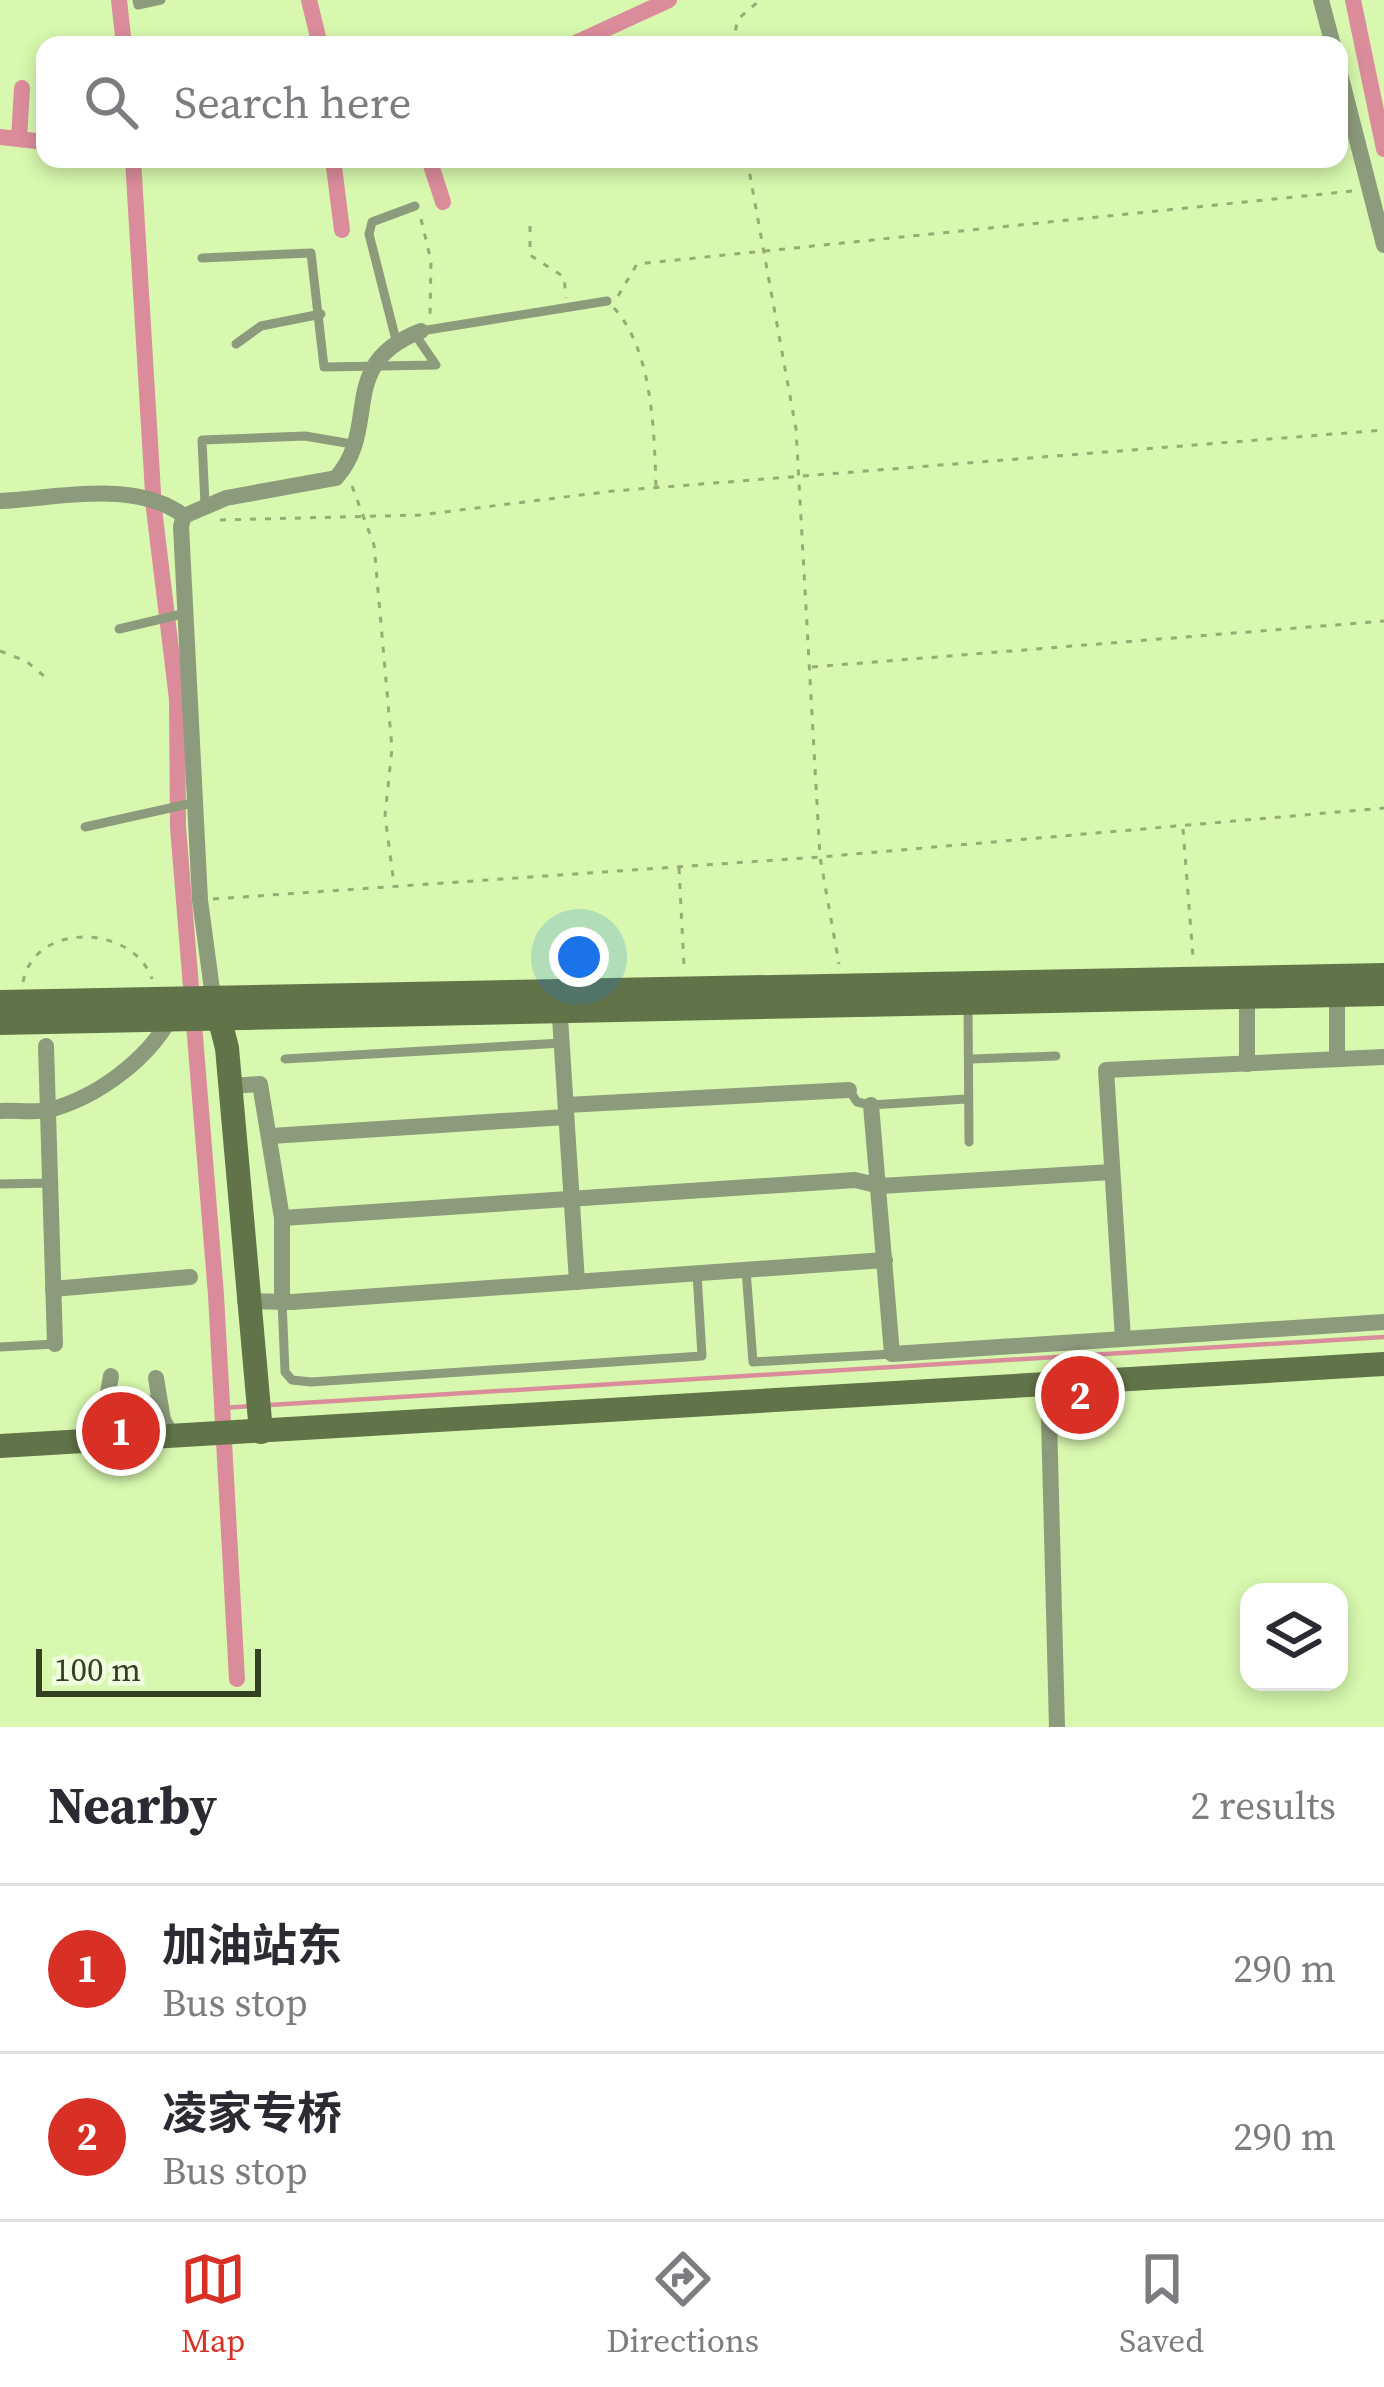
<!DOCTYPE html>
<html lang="en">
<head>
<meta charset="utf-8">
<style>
  :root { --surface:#fff; --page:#f2f2f3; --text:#2b2b33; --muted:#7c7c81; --line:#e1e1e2; --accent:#d93025 }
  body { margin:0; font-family:"Source Serif 4","Noto Sans SC",serif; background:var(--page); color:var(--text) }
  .controls { position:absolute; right:36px; bottom:36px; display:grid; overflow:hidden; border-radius:24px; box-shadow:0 6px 18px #0003 }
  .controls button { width:108px; height:108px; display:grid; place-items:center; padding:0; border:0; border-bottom:3px solid var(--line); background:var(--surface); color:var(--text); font:60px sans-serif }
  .scale { position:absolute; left:36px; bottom:30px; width:225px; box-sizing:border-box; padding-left:12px; border:6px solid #334022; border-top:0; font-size:33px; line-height:42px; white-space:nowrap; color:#334022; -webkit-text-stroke:9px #f0fde0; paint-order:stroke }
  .you { position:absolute; left:579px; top:957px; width:42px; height:42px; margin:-30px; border:9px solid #fff; border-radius:50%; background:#1a73e8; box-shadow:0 0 0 18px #1a73e833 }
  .badge { display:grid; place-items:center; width:78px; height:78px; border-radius:50%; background:var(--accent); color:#fff; font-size:39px; font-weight:700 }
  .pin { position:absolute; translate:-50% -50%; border:6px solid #fff; box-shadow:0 3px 12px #0006 }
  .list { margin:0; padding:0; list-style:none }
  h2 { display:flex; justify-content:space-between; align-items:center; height:156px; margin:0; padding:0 48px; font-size:51px }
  h2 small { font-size:39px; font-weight:400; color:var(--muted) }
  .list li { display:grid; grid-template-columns:78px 1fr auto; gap:36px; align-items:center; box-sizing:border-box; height:168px; padding:0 48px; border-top:3px solid var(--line) }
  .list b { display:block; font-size:45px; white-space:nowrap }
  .list p { margin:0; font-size:39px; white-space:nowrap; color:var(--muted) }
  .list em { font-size:39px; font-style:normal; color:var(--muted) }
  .icon { flex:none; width:66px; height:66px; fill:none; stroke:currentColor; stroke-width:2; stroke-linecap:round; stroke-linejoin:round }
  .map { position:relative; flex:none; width:1384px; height:1727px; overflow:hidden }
  .search { position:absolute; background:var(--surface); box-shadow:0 6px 18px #0003; left:36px; right:36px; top:36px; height:132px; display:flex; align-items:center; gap:30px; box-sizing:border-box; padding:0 42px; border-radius:24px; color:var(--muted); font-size:45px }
  .sheet { height:492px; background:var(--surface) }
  nav { display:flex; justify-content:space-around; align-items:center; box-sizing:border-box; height:168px; border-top:3px solid var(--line); background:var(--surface); font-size:33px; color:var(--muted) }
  nav a { display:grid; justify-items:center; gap:6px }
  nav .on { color:var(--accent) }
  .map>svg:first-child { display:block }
</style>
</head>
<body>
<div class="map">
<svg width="1384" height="1727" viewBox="0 0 1384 1727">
  <rect width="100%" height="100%" fill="#d7f8ae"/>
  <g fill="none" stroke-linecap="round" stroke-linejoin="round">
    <g stroke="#db8c9b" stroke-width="4.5">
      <path d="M269,1405l1115,-68"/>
      <path d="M222,1408l30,-2"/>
    </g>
    <g stroke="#db8c9b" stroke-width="16">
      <path d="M119,0l5,45"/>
      <path d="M309,0l11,45"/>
      <path d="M1353,0l31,149"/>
      <path d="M571,45l98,-45"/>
      <path d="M0,137l45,5"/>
      <path d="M19,139l3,-51"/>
      <path d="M133,159l21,350 23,190 1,128 38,468 21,384"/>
      <path d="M333,159l9,71"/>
      <path d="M429,159l14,43"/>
    </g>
    <g stroke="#94ad75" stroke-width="3" stroke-dasharray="6 9" stroke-linecap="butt">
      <path d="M732,45l6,-26 22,-19"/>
      <path d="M747,159l49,270 24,428 19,107"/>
      <path d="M421,219l10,42 -1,55"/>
      <path d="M530,226v29l34,22 2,21"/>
      <path d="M618,296l19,-32 716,-73"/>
      <path d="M614,308c39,43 40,123 42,179"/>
      <path d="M352,486l22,59 18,203 -7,68 9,68"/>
      <path d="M220,520l200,-5 193,-24 771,-61"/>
      <path d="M0,651l26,10 18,15"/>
      <path d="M812,667l572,-46"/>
      <path d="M1183,829l10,128"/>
      <path d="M679,868l5,98"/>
      <path d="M213,899l607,-42 564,-49"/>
      <path d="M23,982c12,-62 111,-57 129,-3"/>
    </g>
    <g stroke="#8d9b7d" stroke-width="9">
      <path d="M137,0l1,5 23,-5"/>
      <path d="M202,258l109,-5 13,114 112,-2 -22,-32"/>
      <path d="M421,331l186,-30"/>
      <path d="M396,340l-27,-106 3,-12 43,-16"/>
      <path d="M236,344l25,-18 60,-12"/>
      <path d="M205,504l-3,-64 103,-4 47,8"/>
      <path d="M119,629l67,-16"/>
      <path d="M85,827l112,-25"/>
      <path d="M968,1003l1,139"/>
      <path d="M285,1059l277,-16"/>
      <path d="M972,1059l84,-3"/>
      <path d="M849,1090l8,12 14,3 95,-6"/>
      <path d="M0,1184l50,-1"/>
      <path d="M746,1270l7,92 139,-8"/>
      <path d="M282,1301l3,71 7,8 19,2 391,-26 -5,-82"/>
      <path d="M0,1347l55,-3"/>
    </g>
    <g stroke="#8d9b7d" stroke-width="16">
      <path d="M1321,0l12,45"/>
      <path d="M1339,70l45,175"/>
      <path d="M0,501c58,-3 136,-22 184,15"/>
      <path d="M1337,988v71"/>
      <path d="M1247,989v75"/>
      <path d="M213,997l-13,-97 -19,-374 3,-10 42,-18 110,-20c46,-52 -1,-114 85,-147"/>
      <path d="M559,1002l18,280"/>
      <path d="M46,1046l9,298"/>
      <path d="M230,1086l30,-2 22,134v83"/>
      <path d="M566,1105l283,-15"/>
      <path d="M871,1105l21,249 492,-32"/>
      <path d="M0,1111c15,-1 35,2 49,-1 49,-13 98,-50 122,-93"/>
      <path d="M271,1136l295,-19"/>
      <path d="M282,1218l573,-38 25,6 232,-14"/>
      <path d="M53,1289l137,-12"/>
      <path d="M245,1301l47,1 593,-42"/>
      <path d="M1123,1339l-17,-269 278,-13"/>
      <path d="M156,1378l7,42 10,18"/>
      <path d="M1048,1381l9,346"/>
      <path d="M110,1405l49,-2"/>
      <path d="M99,1441l12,-65"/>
    </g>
    <g stroke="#617449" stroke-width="24">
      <path d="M0,1002l1384,-27"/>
      <path d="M216,1005l11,43 34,384"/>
      <path d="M0,1023l1384,-29"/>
      <path d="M0,1446l1384,-82"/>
    </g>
  </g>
</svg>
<div class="controls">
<button><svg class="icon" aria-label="layers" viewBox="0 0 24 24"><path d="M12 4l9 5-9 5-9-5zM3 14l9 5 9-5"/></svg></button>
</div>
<div class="scale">100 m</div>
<div class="you"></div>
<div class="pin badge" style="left:121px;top:1431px">1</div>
<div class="pin badge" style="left:1080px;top:1395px">2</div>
<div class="search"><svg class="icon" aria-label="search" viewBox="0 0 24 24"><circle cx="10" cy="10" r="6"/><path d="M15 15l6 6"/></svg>Search here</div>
</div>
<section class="sheet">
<h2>Nearby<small>2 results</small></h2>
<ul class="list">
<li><span class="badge">1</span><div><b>加油站东</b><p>Bus stop</p></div><em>290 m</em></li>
<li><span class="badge">2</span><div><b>凌家专桥</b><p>Bus stop</p></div><em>290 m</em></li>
</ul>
</section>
<nav>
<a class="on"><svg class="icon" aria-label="map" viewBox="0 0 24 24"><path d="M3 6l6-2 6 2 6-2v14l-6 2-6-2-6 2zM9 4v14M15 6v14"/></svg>Map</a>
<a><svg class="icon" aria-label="directions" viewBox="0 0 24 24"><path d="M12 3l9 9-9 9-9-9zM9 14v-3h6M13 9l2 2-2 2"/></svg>Directions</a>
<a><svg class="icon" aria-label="saved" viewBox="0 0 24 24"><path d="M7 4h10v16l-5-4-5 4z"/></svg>Saved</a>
</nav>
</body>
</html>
